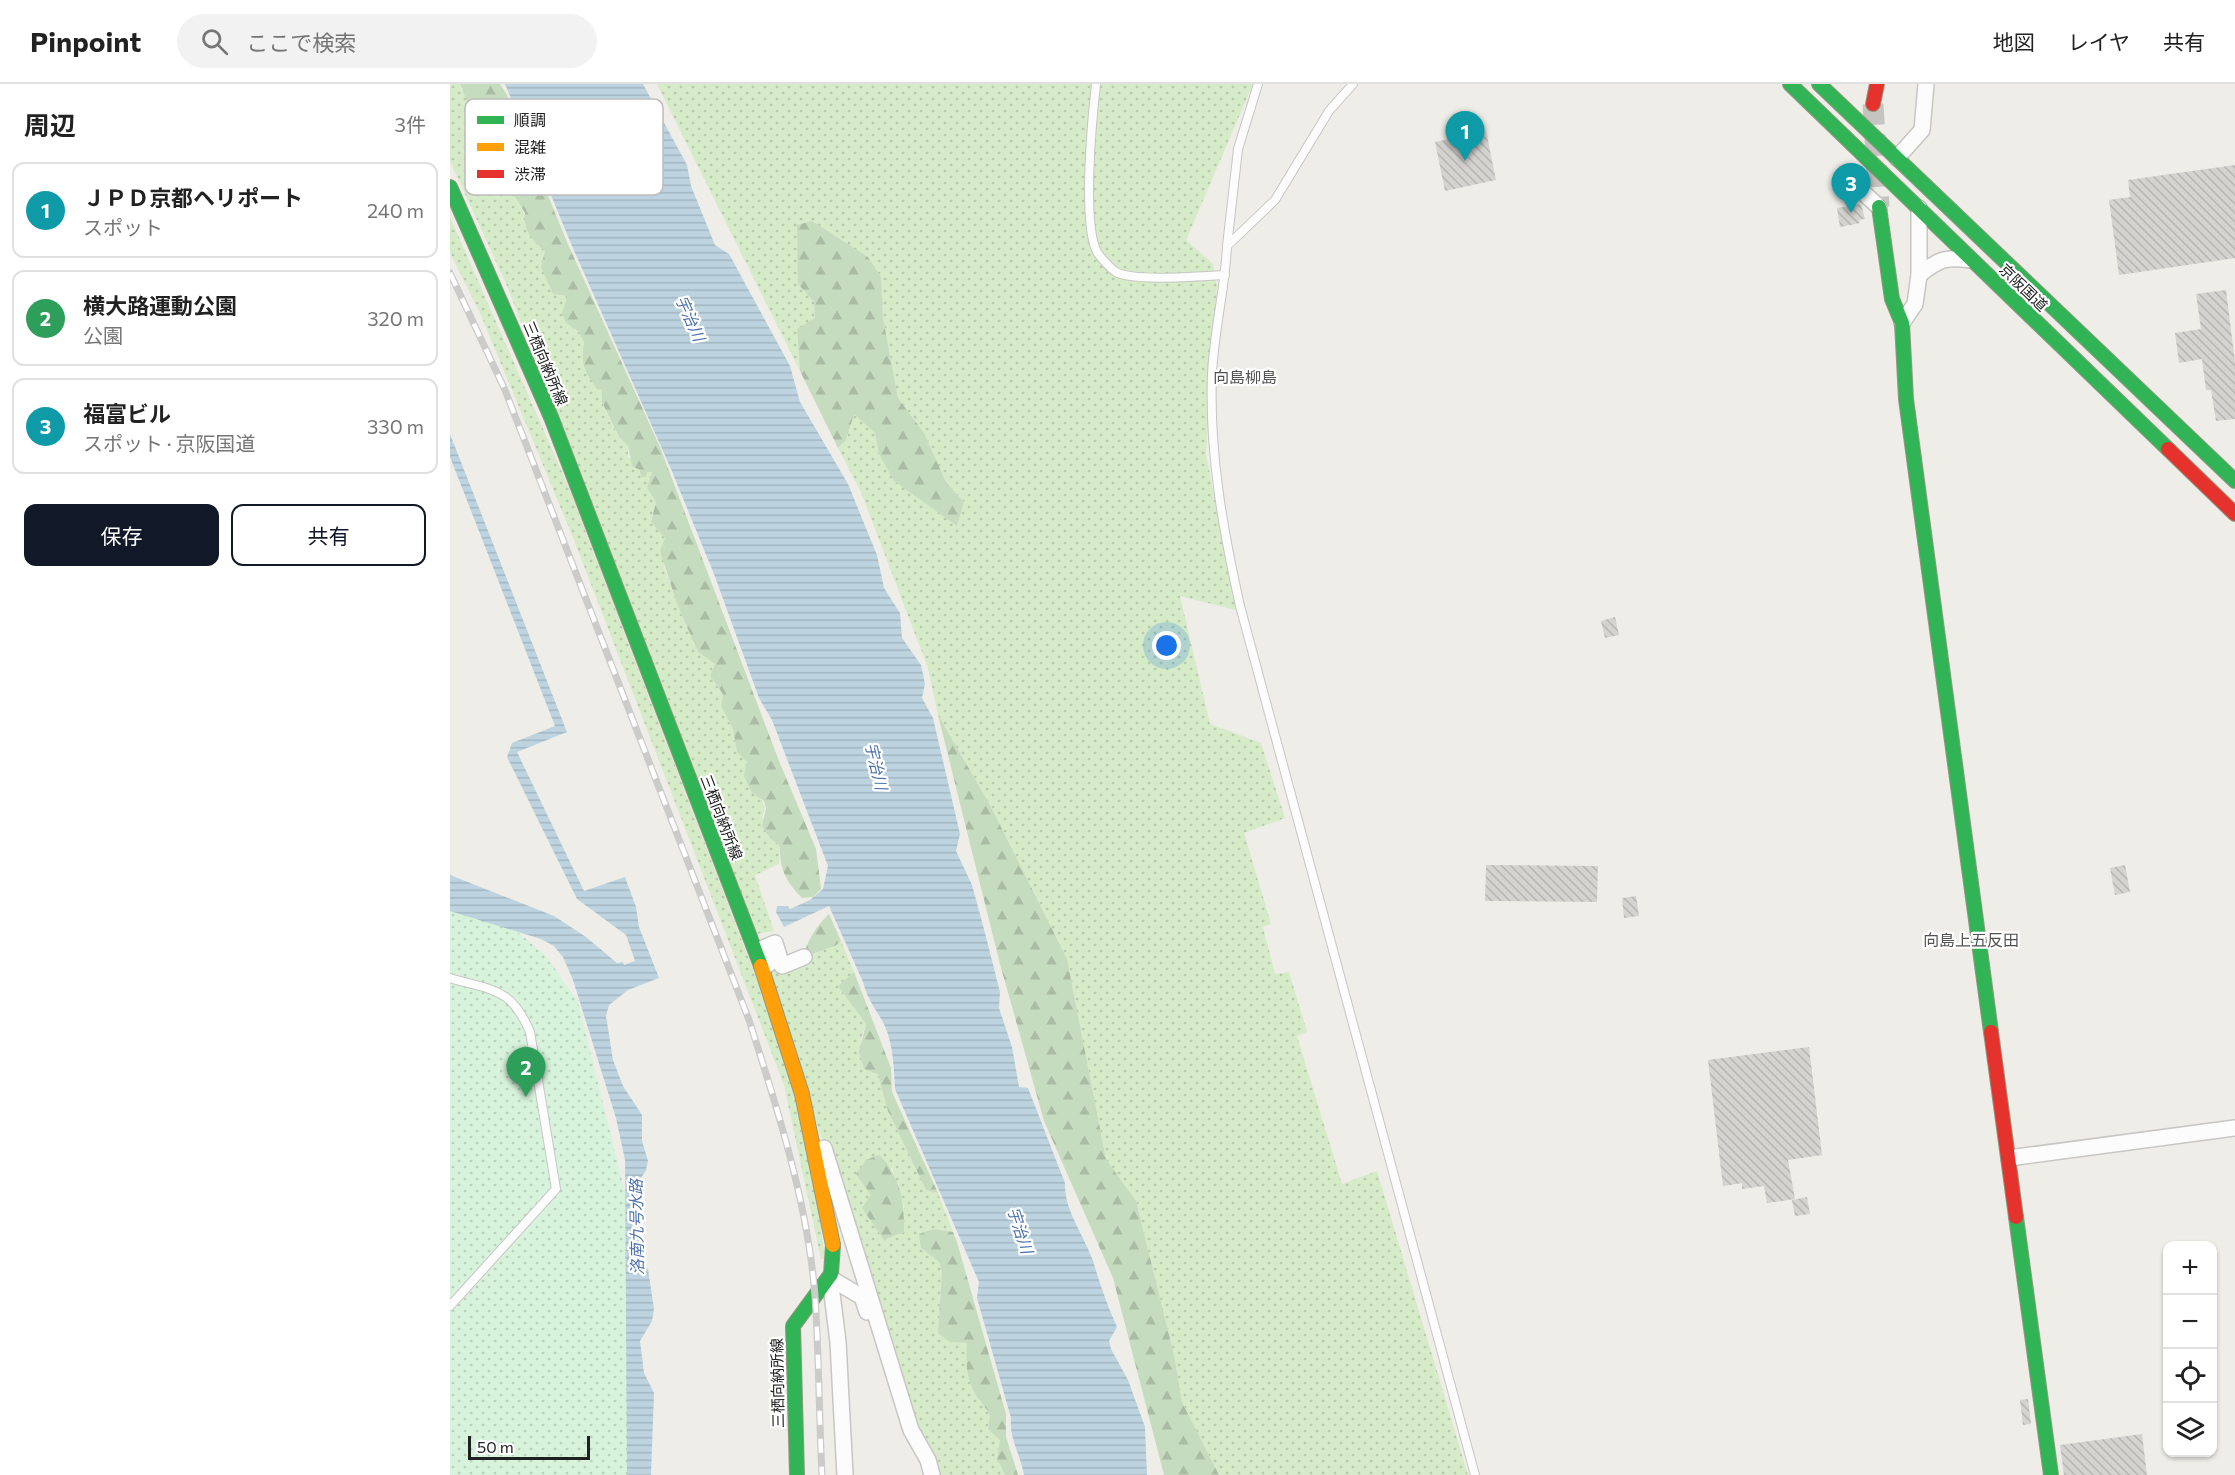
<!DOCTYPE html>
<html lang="ja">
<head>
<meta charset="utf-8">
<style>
  :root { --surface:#fff; --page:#f2f2f2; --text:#222; --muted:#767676; --line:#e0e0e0; --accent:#111827 }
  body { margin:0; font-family:Commissioner,"Noto Sans JP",sans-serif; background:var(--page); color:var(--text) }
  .controls { position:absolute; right:18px; bottom:18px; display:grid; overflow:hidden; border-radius:12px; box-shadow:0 2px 4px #0004 }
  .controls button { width:54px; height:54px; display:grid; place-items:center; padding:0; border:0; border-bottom:2px solid var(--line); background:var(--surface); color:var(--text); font:30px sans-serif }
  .scale { position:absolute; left:18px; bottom:15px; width:122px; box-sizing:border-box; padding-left:6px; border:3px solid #202020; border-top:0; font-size:16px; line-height:21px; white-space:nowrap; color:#202020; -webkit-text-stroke:4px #fff; paint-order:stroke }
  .you { position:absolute; left:717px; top:562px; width:21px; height:21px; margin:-15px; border:4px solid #fff; border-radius:50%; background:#1a73e8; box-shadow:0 0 0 9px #1a73e833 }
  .badge { display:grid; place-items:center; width:39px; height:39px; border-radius:50%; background:var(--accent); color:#fff; font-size:20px; font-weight:700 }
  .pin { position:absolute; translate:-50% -50px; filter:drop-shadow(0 2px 3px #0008) }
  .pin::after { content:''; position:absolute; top:32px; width:21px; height:18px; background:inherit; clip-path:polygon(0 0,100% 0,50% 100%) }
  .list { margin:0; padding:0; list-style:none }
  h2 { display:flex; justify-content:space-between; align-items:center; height:78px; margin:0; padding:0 24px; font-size:26px }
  h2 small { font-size:20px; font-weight:400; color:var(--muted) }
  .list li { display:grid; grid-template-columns:39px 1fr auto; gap:18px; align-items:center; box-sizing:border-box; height:96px; margin:0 12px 12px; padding:0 12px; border:2px solid var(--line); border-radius:12px }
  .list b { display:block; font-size:22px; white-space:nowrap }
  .list p { margin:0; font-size:20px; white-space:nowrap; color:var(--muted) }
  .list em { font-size:20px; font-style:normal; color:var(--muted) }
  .actions { display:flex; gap:12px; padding:18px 24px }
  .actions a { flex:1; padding:14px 0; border:2px solid var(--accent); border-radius:12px; text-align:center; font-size:21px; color:var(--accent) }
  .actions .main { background:var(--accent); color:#fff }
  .icon { flex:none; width:33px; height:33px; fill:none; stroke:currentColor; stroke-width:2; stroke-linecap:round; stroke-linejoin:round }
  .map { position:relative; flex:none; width:1785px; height:1391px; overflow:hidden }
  header { display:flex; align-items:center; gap:36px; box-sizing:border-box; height:84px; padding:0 30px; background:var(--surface); border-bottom:2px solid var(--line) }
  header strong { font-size:28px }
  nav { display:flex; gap:33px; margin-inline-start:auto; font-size:21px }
  .search { width:420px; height:54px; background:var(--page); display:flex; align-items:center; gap:15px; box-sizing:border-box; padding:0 21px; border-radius:33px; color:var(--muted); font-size:22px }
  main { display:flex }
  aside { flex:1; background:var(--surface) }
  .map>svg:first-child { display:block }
</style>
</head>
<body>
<header>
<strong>Pinpoint</strong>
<div class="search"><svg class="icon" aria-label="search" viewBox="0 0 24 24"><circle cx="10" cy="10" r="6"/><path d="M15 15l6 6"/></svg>ここで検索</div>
<nav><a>地図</a><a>レイヤ</a><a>共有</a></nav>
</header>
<main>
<aside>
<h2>周辺<small>3件</small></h2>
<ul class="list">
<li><span class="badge" style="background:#0f9aa8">1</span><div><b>ＪＰＤ京都ヘリポート</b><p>スポット</p></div><em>240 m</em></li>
<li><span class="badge" style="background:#2e9e5b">2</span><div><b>横大路運動公園</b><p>公園</p></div><em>320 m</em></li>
<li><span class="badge" style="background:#0f9aa8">3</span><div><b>福富ビル</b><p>スポット · 京阪国道</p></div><em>330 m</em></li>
</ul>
<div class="actions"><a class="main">保存</a><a>共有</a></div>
</aside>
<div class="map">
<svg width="1785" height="1391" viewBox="0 0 1785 1391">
  <defs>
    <pattern id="grass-dots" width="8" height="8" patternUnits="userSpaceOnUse" patternTransform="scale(1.5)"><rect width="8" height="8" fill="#d6ebc8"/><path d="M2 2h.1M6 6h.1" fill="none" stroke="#b7c9ac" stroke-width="1.8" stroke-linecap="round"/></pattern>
    <pattern id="forest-firs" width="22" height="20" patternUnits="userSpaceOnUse" patternTransform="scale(1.5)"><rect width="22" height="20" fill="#c6dcbe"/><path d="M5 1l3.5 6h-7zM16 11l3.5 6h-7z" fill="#aabca3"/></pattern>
    <pattern id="park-dots" width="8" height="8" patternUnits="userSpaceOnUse" patternTransform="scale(1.5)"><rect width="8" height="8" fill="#d7f3db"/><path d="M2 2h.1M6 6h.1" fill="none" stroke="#b8d0bc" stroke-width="1.8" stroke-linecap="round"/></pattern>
    <pattern id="water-rules" width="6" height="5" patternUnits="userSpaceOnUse" patternTransform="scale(1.5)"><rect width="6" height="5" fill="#bdd4e0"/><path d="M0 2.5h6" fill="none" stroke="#a2b6c0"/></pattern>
    <pattern id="building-back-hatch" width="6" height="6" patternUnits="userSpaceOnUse" patternTransform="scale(1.5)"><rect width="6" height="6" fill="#d5d3cf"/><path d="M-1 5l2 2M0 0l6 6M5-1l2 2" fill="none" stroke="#b7b5b1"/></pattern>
  </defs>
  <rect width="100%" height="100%" fill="#eeede8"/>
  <g fill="url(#grass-dots)" fill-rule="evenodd">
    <path d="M0,0h10l1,6 43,45v14l4,7 -1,21 8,20 30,54 -4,16 18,28 8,1 -1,27 12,8 6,11 -2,12 20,35v13l7,16 10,19 9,9v11l19,15h5l-5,16 9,14 -5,19 14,17 -1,29 13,37 21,48 17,12 -5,12 13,18 -2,12 12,23 4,23 10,10 5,31c12,6 15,12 10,25l18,28 -1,18 -24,11 19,56 -18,3 -249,-648 -57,-125z"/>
    <path d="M207,0h596l-67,156 27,24 4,22 -11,168 30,156 -56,-14 30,128 51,19 24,75 -41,15 27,91 -8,3 12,47 14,-2 18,60 -10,4 45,148 35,-13 91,304h-249l-37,-73 -8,-47 -38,-154 -30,-42 -39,-200 -78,-156 -51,-88 -10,-47 -67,-176 -23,-44 8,-8 8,-26 21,19 4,21 49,50 29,21 7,-23 -18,-20 -22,-49 -26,-35 -15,-80 -2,-41 -13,-20 -26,-14 -44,41 16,18 1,17 -18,11 3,41z"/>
    <path d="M0,133l119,271 185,484 53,155 18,132h-4l-37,-174 -212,-550 -92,-222 -30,-60z"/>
    <path d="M391,857l13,31 -16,14 28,38 -5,15 17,34 10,38 38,79 12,3 15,39 -19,-3 -13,19 18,14 3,10 -4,61 12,9 18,1 11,58 11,12 -2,15 12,12 -3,19 8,16h-73l-21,-45 -148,-482 19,18 53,-20zM442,1083l12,40v25l-20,8 -21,-31z"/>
  </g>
  <g fill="url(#forest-firs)">
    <path d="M10,0h40l7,11 60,147 93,205 119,314 37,88 5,40 -8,8 -11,1c-16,-16 -23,-30 -22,-52l-10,-8 -8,-12 4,-18 -2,-7 -12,-8 -8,-17 3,-14 -10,-10 -4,-23 -12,-23 2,-12 -13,-18 5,-12 -17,-12 -21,-48 -17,-53 5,-13 -14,-16 5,-20 -9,-14 5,-16h-5l-1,5h-5l-1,-7 -8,-4 -4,-20 -9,-9 -17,-35v-13l-4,1c-13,-17 -18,-26 -14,-48l-6,-11 -12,-8 -4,-9 5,-18 -14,-2 -12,-27 4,-16c-13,-10 -22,-21 -20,-38l-10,-16 -8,-20 1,-21 -4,-7 -1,-13 -14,4 -6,-5 -1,-15 3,-4 -14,-5z"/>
    <path d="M362,137l56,36 13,20 2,41 15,80 26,35 22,49 18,20 -7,24 -63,-45 -15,-27 -4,-21 -21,-19 -8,26 -8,8 -38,-77 -3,-42 18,-11 -1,-16 -16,-18 -1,-59z"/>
    <path d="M488,631l51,88 78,156 39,200 30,42 38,154 8,47 37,73h-55l-51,-197 -69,-157 -44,-157z"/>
    <path d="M379,830l12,27 -6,5 -31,11c1,-14 14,-33 25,-43z"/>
    <path d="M404,888l37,96 1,24 46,101 -12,-3 -38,-79 -10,-37 -14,-5 -5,-17 7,-28 -28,-38z"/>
    <path d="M429,1071c21,20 26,48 25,77l-20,8 -22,-32 9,-13 -15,-21 10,-14z"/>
    <path d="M484,1145l19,3 4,10 49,172v23l12,38h-13l-8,-16 3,-19 -12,-11 2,-16c-22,-24 -25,-39 -23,-70l-17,-1 -12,-9 4,-61 -3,-10 -18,-14 -2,-14z"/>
  </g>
  <path fill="url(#park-dots)" d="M0,826l65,20 31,26 32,46 47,191 5,206 -3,76h-177z"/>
  <g fill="url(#water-rules)">
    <path d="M55,0h138l44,81 4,21 24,59 14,9 61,112 10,36 48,82 29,71 7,33 16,25 2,25 19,27 4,19 -3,14 11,20 27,116 -4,17 16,34 13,48 15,59 -1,16 13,39 7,40 9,1 37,95c-1,27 19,52 28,78 7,23 14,44 24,66l-8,14 2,8 17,31 17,47 2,48h-123c-4,-22 -15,-36 -13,-57l-34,-120 2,-16 -84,-193c-1,-21 -2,-46 -11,-65 -8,-15 -17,-25 -21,-42l-34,-76 -45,21 -8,-15 1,-6h11l2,3 20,-9 13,-11 5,-23 -56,-146 -13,-22 -45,-124 -43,-105 -99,-223z"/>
    <path d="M0,350l117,298 -50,20 67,139 41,-14 11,30 3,20 20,51 -31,12 -19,15 -3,11 7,44 10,26 19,29v26l6,20 -2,9 -16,26 4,55 14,18 6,40 -2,12 -12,20 4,32 10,20 -3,82h-24l-2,-315 -9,-42 -43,-138 -10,-23 -9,-11 -13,-7 -91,-28v-36l104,41 32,21 31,26 6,-1 1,3 11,-4 -9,-26 -49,-36 -70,-142 5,-14 43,-17 -105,-269z"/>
  </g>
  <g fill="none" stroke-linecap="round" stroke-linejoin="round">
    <path stroke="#bdd4e0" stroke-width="4.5" d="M187,1095l1,82"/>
  </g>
  <g fill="url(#building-back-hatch)">
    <path d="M1036,47l10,49 -51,11 -10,-49z"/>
    <path d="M1785,81v93l-116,17 -10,-75 21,-3 -2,-17z"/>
    <path d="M1411,120l4,15 -6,1 1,3 -20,4 -3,-19z"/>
    <path d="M1776,206l9,72v57l-19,2 -5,-31h-5l-4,-31 -23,4 -4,-30 26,-4 -5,-35z"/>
    <path d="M1165,533l4,18 -14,3 -4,-17z"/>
    <path d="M1036,781l112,1 -1,36 -112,-1z"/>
    <path d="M1675,781l5,27 -15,3 -5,-27z"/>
    <path d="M1186,812l3,20 -15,2 -2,-20z"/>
    <path d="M1359,963l13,108 -34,5 7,39 -28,4 -3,-17 -22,3v-6l-19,3 -15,-126z"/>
    <path d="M1357,1113l3,17 -15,2 -3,-16z"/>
    <path d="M1578,1315l3,25 -8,1 -3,-25z"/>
    <path d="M1692,1350l5,41h-83l-4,-30z"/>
  </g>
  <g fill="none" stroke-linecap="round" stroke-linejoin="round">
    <path stroke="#c5c4c0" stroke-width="21" stroke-dasharray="21 10" stroke-linecap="butt" d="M1423,20l6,103"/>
    <g stroke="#c7c6c4" stroke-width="10">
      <g id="lane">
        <path d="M646,0c-4,35 -14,139 1,168 3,5 14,17 19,20 18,10 86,4 109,3"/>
        <path d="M903,0l-24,27 -54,89 -48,46c-2,43 -13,85 -15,128 -3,78 11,156 28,232l235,869"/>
        <path d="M777,162l11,-97 20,-65"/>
        <path d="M0,894c43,13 61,9 80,54l26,157 -106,117"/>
      </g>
    </g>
    <g stroke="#c7c6c4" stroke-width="18">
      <g id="street">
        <path d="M1447,74l25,-28 4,-46"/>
        <path d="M1392,100l13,1 24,22"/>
        <path d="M1469,191c19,-15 26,-19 51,-15"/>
        <path d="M1452,239l13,-19 4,-29v-67"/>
        <path d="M319,880l-6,-16 12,-5 7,23 22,-9"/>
        <path d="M374,1064l87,282 17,30 4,15"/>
        <path d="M1559,1074l226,-30"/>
        <path d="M380,1194l32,19 5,15"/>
        <path d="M380,1194l8,64 7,133"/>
      </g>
    </g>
    <g stroke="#939881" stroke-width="16">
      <g id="fast">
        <path d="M1340,0l378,365"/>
        <path d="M1369,0l416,397"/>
        <path d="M0,103l101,230 210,549"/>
        <path d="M1429,123l13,92 10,24 4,76 85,633"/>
        <path d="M1566,1133l35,258"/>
        <path d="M347,1391l-4,-149 38,-52 2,-29"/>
      </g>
    </g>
    <g stroke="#939881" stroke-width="16">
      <path id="slow" d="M311,882l41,128 31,151"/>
    </g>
    <g stroke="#939881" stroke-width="16">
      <g id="jam">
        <path d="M1423,20l4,-20"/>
        <path d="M1718,365l67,65"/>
        <path d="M1541,948l25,185"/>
      </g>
    </g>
    <use href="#lane" stroke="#fcfcfc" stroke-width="8"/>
    <use href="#street" stroke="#fcfcfc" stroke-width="15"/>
    <use href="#fast" stroke="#30b455" stroke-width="14"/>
    <use href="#slow" stroke="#ff9f0a" stroke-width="14"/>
    <use href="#jam" stroke="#e5322d" stroke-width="14"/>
    <g stroke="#cbcbca" stroke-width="7">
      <path id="rail" d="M0,189l55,117 244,630c28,87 59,184 66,276 4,59 4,120 7,179"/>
    </g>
    <use href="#rail" stroke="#fff" stroke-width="4.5" stroke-dasharray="14" stroke-linecap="butt"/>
  </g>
  <g text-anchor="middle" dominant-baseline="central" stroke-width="4.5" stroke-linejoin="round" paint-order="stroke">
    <g font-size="15" fill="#202020" stroke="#fff">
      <text transform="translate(1574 203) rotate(44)">京阪国道</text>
      <text transform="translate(96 279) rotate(67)">三栖向納所線</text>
      <text transform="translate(272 733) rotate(69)">三栖向納所線</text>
      <text transform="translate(327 1299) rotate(-91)">三栖向納所線</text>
    </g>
    <g font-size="16" font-style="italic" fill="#4e72ae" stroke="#fff">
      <text transform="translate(241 234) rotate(66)">宇治川</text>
      <text transform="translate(427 682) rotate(77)">宇治川</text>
      <text transform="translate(186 1143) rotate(-91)">洛南九号水路</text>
      <text transform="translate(571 1146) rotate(72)">宇治川</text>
    </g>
    <g font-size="16" fill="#535353" stroke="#fff">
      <text x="795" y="292">向島柳島</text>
      <text x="1521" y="855">向島上五反田</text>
    </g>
  </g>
  <rect x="15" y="15" width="198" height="96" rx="9" fill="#fff" stroke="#bcbcbc" stroke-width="1.5"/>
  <rect x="27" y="32" width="27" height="8" fill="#30b455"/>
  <rect x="27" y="59" width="27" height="8" fill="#ff9f0a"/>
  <rect x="27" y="86" width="27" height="8" fill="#e5322d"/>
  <g font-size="16" fill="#202020">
    <text x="64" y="42">順調</text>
    <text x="64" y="69">混雑</text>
    <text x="64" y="96">渋滞</text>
  </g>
</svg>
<div class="controls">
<button>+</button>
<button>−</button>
<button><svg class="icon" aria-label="locate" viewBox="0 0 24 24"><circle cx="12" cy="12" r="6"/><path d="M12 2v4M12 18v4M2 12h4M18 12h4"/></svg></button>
<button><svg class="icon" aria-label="layers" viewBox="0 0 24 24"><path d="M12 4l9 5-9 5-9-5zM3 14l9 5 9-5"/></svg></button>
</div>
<div class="scale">50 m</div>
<div class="you"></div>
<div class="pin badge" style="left:1015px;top:77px;background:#0f9aa8">1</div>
<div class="pin badge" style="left:76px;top:1013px;background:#2e9e5b">2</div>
<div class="pin badge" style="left:1401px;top:129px;background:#0f9aa8">3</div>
</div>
</main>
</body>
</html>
